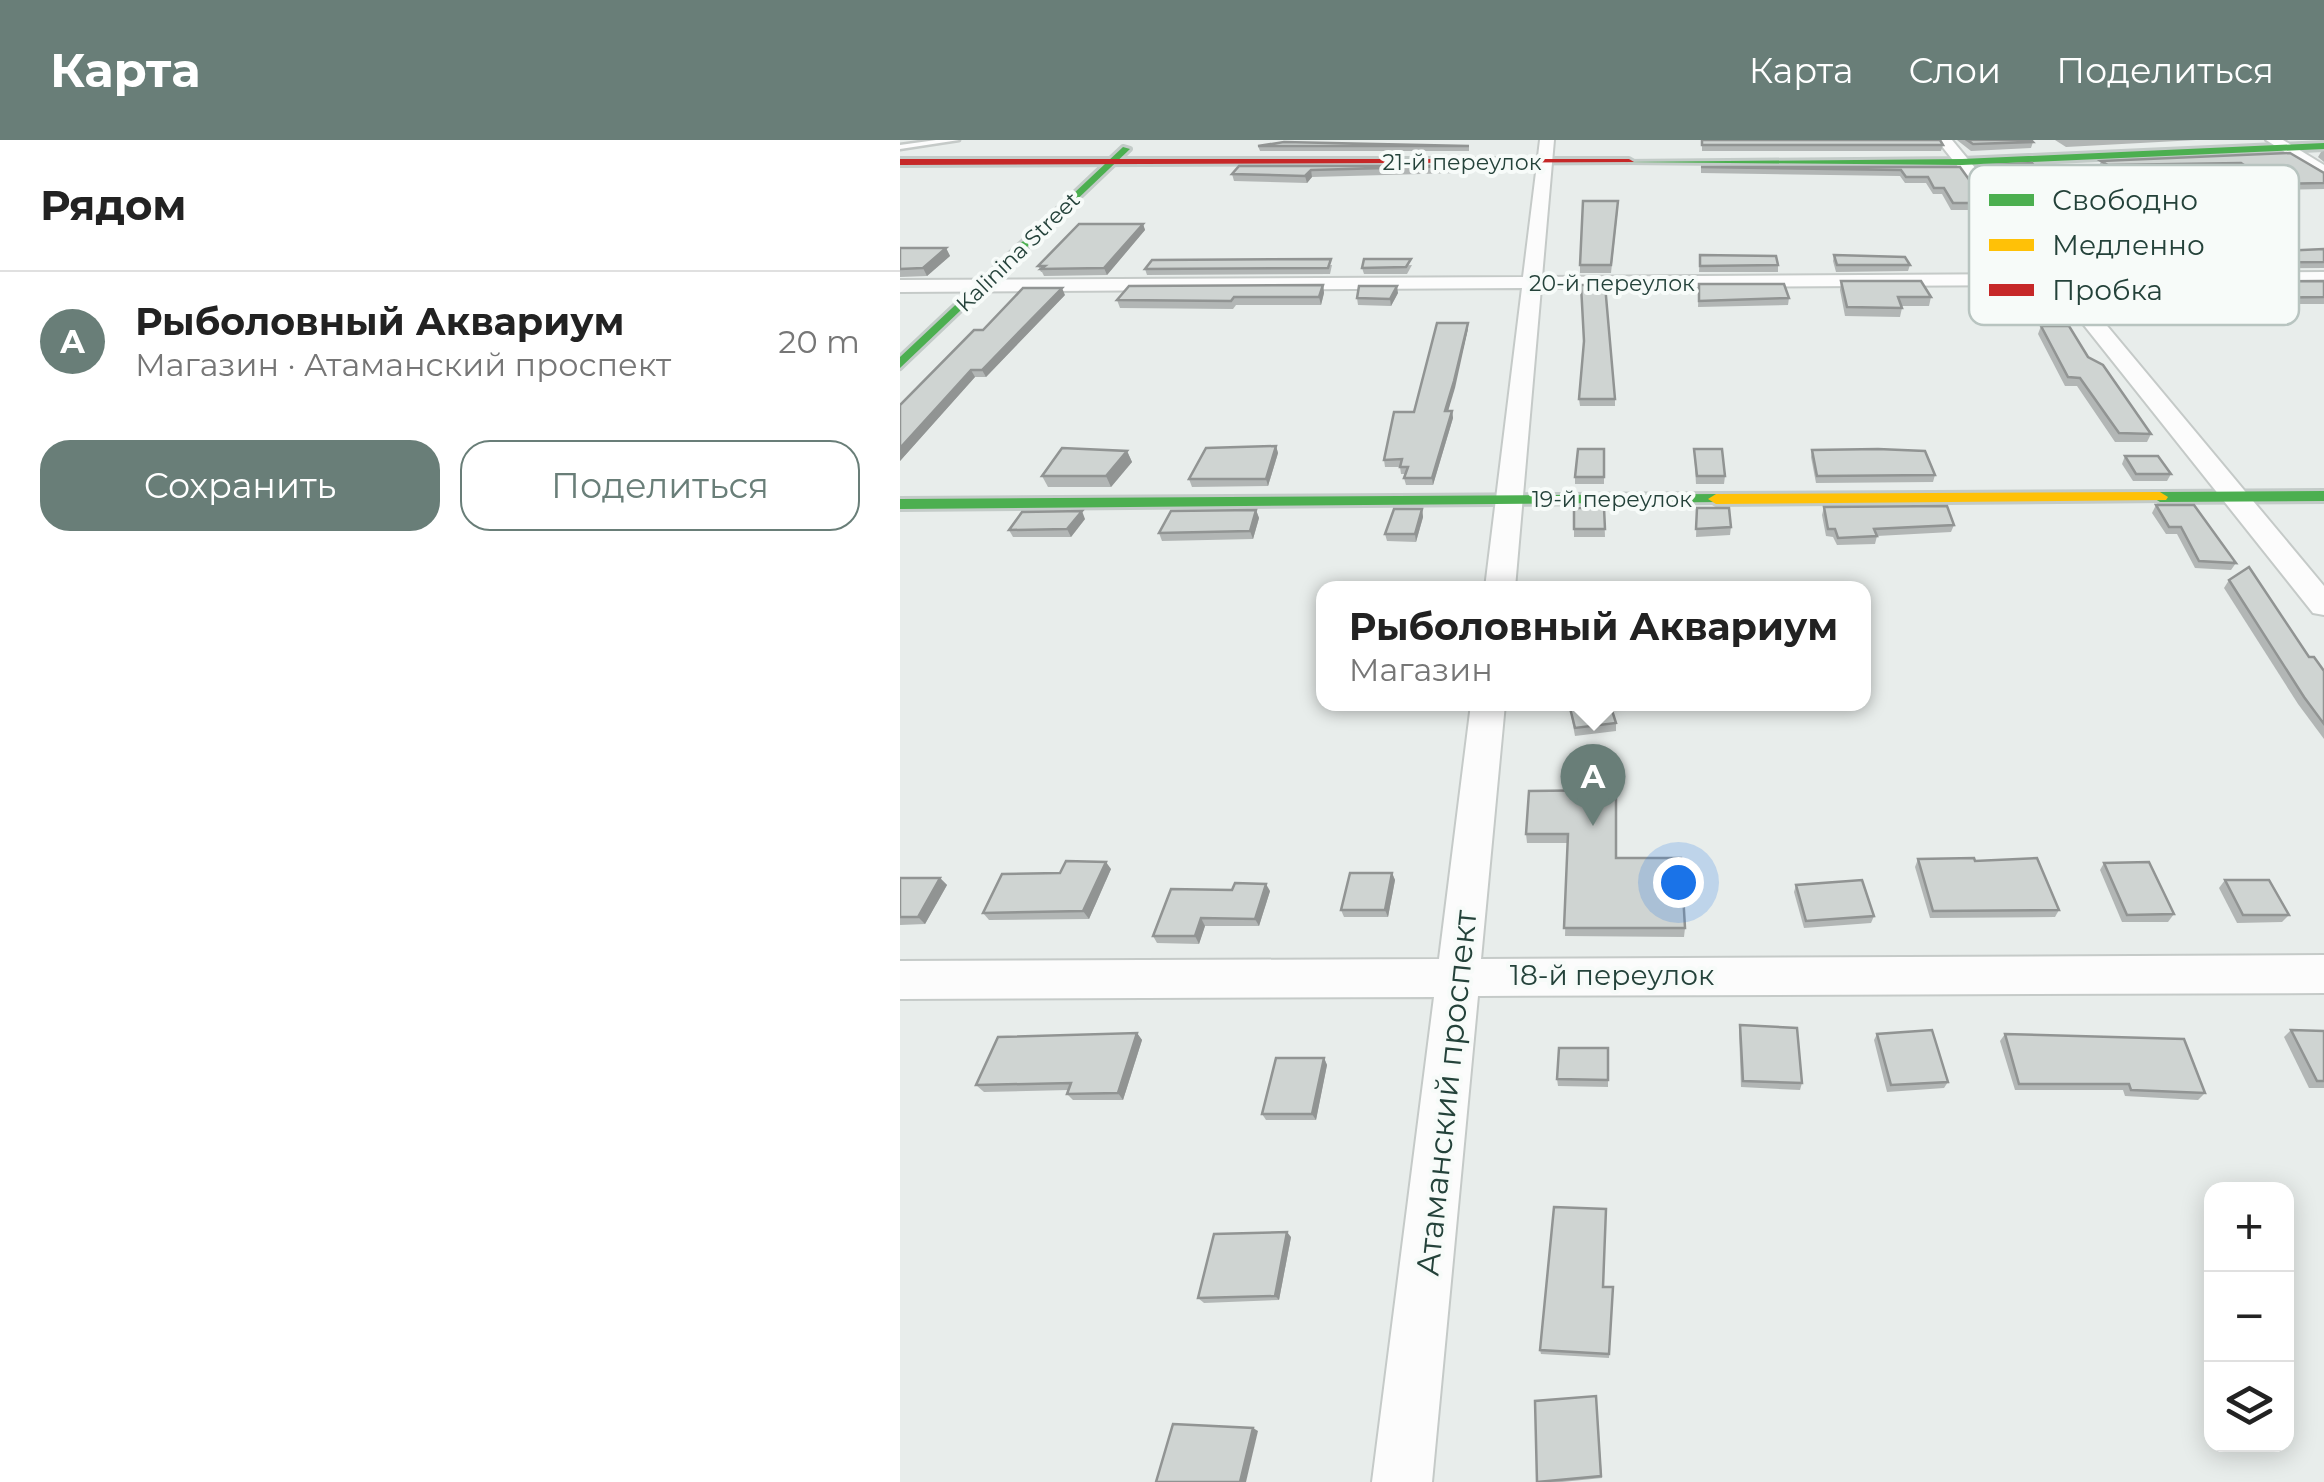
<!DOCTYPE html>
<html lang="ru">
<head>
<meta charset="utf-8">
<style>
  :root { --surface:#fff; --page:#f2f2f2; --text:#222; --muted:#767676; --line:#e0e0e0; --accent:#697e78 }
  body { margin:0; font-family:Montserrat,sans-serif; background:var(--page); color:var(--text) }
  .controls { position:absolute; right:30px; bottom:30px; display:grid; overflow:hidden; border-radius:20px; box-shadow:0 5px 25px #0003 }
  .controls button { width:90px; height:90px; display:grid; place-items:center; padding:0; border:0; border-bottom:2px solid var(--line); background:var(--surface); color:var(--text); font:50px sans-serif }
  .you { position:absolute; left:778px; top:742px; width:35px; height:35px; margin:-25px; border:8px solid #fff; border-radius:50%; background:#1a73e8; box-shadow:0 0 0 15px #1a73e833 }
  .badge { display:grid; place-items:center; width:65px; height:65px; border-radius:50%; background:var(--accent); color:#fff; font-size:32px; font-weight:700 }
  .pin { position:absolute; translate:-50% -82px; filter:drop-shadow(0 2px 5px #0008) }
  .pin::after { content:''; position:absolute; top:52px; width:35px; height:30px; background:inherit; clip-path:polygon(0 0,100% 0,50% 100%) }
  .popup { position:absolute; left:416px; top:441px; width:555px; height:130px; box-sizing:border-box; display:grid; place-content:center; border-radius:20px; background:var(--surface); filter:drop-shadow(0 2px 8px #0005); font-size:32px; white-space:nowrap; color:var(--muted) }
  .popup b { font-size:38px; color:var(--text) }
  .popup::after { content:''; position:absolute; left:50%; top:100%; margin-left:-20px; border:20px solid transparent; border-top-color:var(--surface) }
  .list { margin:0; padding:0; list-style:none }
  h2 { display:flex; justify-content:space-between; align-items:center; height:130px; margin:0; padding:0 40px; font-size:42px }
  h2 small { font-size:32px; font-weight:400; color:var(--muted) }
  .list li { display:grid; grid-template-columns:65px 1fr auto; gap:30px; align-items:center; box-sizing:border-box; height:140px; padding:0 40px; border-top:2px solid var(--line) }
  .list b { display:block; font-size:38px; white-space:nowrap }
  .list p { margin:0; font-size:32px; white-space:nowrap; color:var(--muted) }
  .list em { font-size:32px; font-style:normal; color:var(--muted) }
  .actions { display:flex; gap:20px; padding:30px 40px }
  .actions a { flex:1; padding:22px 0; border:2px solid var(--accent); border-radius:30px; text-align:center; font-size:35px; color:var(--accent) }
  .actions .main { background:var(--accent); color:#fff }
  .icon { flex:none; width:55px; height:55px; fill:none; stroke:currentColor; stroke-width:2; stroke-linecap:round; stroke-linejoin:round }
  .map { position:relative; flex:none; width:1424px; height:1342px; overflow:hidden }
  header { display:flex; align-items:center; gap:60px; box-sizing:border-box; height:140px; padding:0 50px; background:var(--accent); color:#fff }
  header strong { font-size:48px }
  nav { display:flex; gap:55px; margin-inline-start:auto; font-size:35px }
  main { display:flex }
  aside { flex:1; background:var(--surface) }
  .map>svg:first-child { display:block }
</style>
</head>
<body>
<header>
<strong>Карта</strong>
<nav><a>Карта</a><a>Слои</a><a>Поделиться</a></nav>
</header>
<main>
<aside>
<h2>Рядом<small></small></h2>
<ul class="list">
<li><span class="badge">A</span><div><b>Рыболовный Аквариум</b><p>Магазин · Атаманский проспект</p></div><em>20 m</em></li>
</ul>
<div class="actions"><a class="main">Сохранить</a><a>Поделиться</a></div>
</aside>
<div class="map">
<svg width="1424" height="1342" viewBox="0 0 1424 1342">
  <rect width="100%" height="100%" fill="#e8edeb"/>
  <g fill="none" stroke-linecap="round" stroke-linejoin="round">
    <g stroke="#c5cac8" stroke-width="5">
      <path id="lane" d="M36,0h23l-59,9v-4z"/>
    </g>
    <g stroke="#c5cac8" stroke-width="4">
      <g id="street">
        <path d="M640,0h14l-12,137 501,-3 -106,-134h15l111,134 261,-2v12l-251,1 251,301v29l-11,-2 -261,-328 -511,3 -26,300h-30l37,-300 -622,4v-12l623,-3z"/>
        <path d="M1366,0h17l41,25v12z"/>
        <path d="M571,564h34l-24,255 843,-4v38l-846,3 -46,486h-60l62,-485 -534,2v-38l539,-2z"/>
      </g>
    </g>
    <g stroke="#c3cbc8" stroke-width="6">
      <g id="fast">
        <path d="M1424,3v6l-362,16 -338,-3 338,-3z"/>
        <path d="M223,7l7,2 -230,219v-11z"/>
        <path d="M1424,351v10l-164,1 -8,-5 8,-5z"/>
        <path d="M816,354l8,5 -2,3 -822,7v-10z"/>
      </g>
    </g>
    <g stroke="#c3cbc8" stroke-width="6">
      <path id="slow" d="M1260,352l8,5 -2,3 -450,4 -8,-5 8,-5z"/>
    </g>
    <g stroke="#c3cbc8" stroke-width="6">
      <path id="jam" d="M0,19h729l5,3 -734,3z"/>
    </g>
    <use href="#lane" fill="#fcfcfc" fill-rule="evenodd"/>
    <use href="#street" fill="#fcfcfc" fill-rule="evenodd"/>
    <use href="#fast" fill="#4caf50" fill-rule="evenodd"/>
    <use href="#slow" fill="#ffc107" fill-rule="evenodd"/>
    <use href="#jam" fill="#c62828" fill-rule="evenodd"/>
  </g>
  <g fill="#b2b6b5">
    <path d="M802,0h238l3,5 -2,6h-239z"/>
    <path d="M1057,0h74l2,2 -2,6 -60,3z"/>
    <path d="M1155,0h141l-130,7z"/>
    <path d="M358,6h211v5h-209z"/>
    <path d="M1424,11v11l-6,-5 3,-5z"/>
    <path d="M1390,13l34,20v16l-55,1 -30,-22 -133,3 -7,-4 2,-6z"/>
    <path d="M1092,25l68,38 -2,7h-33l-35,-38z"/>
    <path d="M339,26h219v7l-146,4 -5,6 -73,-2 -2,-7z"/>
    <path d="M801,27h259l26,36 -2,7h-33l-9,-16h-9l-7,-11h-21l-5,-7 -199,-3z"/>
    <path d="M718,68l-7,65h-31v-8z"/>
    <path d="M243,84l2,6 -38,45 -63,1 -2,-4h-1l-3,-6z"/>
    <path d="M0,108h46l4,8 -23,20 -27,1z"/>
    <path d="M1424,109v19l-133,1 -8,-7 3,-7z"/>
    <path d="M800,115l78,10v7h-79z"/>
    <path d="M934,115l76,10 -2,6 -72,1 -3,-11z"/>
    <path d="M432,125l-2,9 -183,1 -2,-6z"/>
    <path d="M512,125l-5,9h-43l-2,-6z"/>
    <path d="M941,141l90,16 -2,9h-28l1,2 -2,9 -55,-1 -5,-26z"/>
    <path d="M1424,141v23h-94l-18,-16 3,-6z"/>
    <path d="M799,144l90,14 -1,7 -90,2z"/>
    <path d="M423,145l1,8 -3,12h-85l-3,4 -113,-1 -3,-8z"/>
    <path d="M498,153l-7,13 -33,-1 -1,-7z"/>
    <path d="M165,155l-79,82h-11l-75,84v-56l83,-75z"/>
    <path d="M1141,186l110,108 -4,8h-32l-38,-56h-12l-27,-52z"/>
    <path d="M568,189l-20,82h4l1,7 -20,67h-27l-2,-7 2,-4h-5l-1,-7h-15l-1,-7z"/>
    <path d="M679,259h36v7h-35z"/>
    <path d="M376,306l2,7 -10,33 -76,1 -3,-8z"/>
    <path d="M704,309v35h-29v-7z"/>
    <path d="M794,309l31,27 -1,8h-28z"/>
    <path d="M912,310l123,25 -2,7 -117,1 -5,-26z"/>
    <path d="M227,311l5,11 -21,25h-63l-6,-11z"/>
    <path d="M1225,316l46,18 -4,7h-34l-11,-17z"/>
    <path d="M1256,365l80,58 -5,7 -36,-2 -18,-34h-11l-14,-21z"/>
    <path d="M924,367l130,18 -3,7 -74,4 -2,8 -38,1 -4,-8 -7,-1 -4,-21z"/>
    <path d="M674,368h30l1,29h-31z"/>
    <path d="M797,368l34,19 -1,8 -34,2z"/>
    <path d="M522,369l1,8 -7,25 -29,-1 -2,-7z"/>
    <path d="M356,370l3,8 -6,21 -91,2 -3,-8z"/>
    <path d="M185,379l-14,18h-58l-4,-7z"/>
    <path d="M1329,440l95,91v68l-26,-35 -74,-116z"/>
    <path d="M669,564l47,19v8l-41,5z"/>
    <path d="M629,651l87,67 69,70 -1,9 -119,-1 3,-93h-41l-1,-9z"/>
    <path d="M1018,719l57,2 84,49 -4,7 -125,1 -15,-51z"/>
    <path d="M1204,723l70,51 -6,8h-46l-22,-52z"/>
    <path d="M211,729l-22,50 -100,1 -6,-7 77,-40z"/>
    <path d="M492,733l3,7 -7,37h-44l-3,-7z"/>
    <path d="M0,738h40l7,7 -22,39 -25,1z"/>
    <path d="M1325,740l64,35 -7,7 -45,1 -18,-35z"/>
    <path d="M896,745l78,31 -3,7 -67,5 -10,-36z"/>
    <path d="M370,751l-11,35h-54l-6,18 -42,-1 -4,-7z"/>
    <path d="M840,885l62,58 -2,7 -59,-3 -2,-55z"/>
    <path d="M1391,890l33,1v57h-15l-25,-51z"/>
    <path d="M237,893l5,7 -19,60h-50l-6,-6 2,-4 -85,2 -8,-7z"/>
    <path d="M977,894l71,48 -4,6 -57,4 -13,-52z"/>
    <path d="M1105,894l200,59 -7,7 -73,-4 -2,-6h-108l-15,-49z"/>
    <path d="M708,908v39l-50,-1 -1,-7z"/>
    <path d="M424,918l3,7 -11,55h-50l-4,-6z"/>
    <path d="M391,1097l-12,63 -75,3 -6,-5z"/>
    <path d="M703,1147h10l-4,71 -68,-4 -1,-4z"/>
    <path d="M696,1256l6,82 -40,4h-25z"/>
  </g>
  <g fill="#919493">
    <path d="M411,30l1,7 -5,6 -2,-7z"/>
    <path d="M243,84l2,6 -38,45 -3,-7z"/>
    <path d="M46,108l4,8 -23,20 -4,-8z"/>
    <path d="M423,145l1,8 -3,12 -2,-8z"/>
    <path d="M497,146l1,7 -7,13 -1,-7z"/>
    <path d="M162,148l3,7 -79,82 -4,-7z"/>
    <path d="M568,183v6l-13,59 -9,30 -1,-7z"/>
    <path d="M71,230l4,7 -75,84v-13z"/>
    <path d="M552,271l1,7 -20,67 -1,-7z"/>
    <path d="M376,306l2,7 -10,33 -2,-7z"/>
    <path d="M227,311l5,11 -21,25 -5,-11z"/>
    <path d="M522,369l1,8 -7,25 -1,-8z"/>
    <path d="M356,370l3,8 -6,21 -3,-8z"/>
    <path d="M182,371l3,8 -14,18 -4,-8z"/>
    <path d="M206,722l5,7 -22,50 -6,-8z"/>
    <path d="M492,733l3,7 -7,37 -3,-7z"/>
    <path d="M40,738l7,7 -22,39 -7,-7z"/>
    <path d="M366,744l4,7 -11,35 -4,-7z"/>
    <path d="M301,778l4,8 -6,18 -4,-8z"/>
    <path d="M237,893l5,7 -19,60 -5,-7z"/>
    <path d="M424,918l3,7 -11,55 -4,-6z"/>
    <path d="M387,1092l4,5 -12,63 -4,-4z"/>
    <path d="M353,1288l5,3 -12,51h-6z"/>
  </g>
  <g fill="#cfd4d2" stroke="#919493" stroke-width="2.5">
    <path d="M802,0h238l3,5h-241z"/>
    <path d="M1067,0h64l2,2 -60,2z"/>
    <path d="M384,2l185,4h-211z"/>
    <path d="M1390,13l34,20v10l-52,1 -31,-21 -133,2 -7,-4z"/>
    <path d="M1132,23l28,40h-33l-35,-38z"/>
    <path d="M339,26h219l-147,4 -6,6 -73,-2z"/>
    <path d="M801,27h259l26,36h-33l-9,-15h-10l-6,-11h-22l-5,-7z"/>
    <path d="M683,61h35l-7,64h-31z"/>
    <path d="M179,84h64l-39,44 -63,1 4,-3h-7z"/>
    <path d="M0,108h46l-23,20 -23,1z"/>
    <path d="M1424,109v13l-130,1 -8,-8z"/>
    <path d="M800,115l76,1 2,9 -78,1z"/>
    <path d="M934,115l71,2 5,8h-73z"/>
    <path d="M431,119l-3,9 -183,1 7,-9z"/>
    <path d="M464,119h47l-5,8 -44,1z"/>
    <path d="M941,141h80l10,16h-33l4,11 -55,-1z"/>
    <path d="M1424,141v16l-91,1 -18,-16z"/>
    <path d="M799,144h85l5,14 -90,3z"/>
    <path d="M423,145l-4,12h-85l-3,4 -114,-1 12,-14z"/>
    <path d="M681,145h24l10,114h-36l5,-58z"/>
    <path d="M459,146h38l-7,13 -33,-1z"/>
    <path d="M123,148h39l-80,82h-11l-71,78v-43l74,-75h9z"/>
    <path d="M537,183h31l-14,58 -9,30h7l-20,67h-28l4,-11h-8l2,-8 -18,1 10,-48h20z"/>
    <path d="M1141,186h28l19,31 15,8 48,69 -32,-1 -39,-55 -12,-1z"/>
    <path d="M376,306l-10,33h-77l17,-31z"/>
    <path d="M162,308l65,3 -21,25h-64z"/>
    <path d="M678,309h26v28h-29z"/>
    <path d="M794,309h28l3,27h-28z"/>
    <path d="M978,309l47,2 10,24 -118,1 -5,-26z"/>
    <path d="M1225,316h33l13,18h-35z"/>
    <path d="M1256,365h38l42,58 -37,-2 -18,-34h-12z"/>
    <path d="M1047,366l7,19 -80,4 3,7 -39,2 -3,-9h-7l-4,-22z"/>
    <path d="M674,368h30l1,21h-31z"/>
    <path d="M797,368h32l2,19 -35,2z"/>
    <path d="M494,369h28l-7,25h-30z"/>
    <path d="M356,370l-6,21 -91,2 12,-22z"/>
    <path d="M182,371l-15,18 -58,1 13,-18z"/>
    <path d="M1349,427l60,90h5l10,14v53l-20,-27 -75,-117z"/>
    <path d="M470,446l46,1 -1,1h-46z"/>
    <path d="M669,564h41l6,19 -41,5z"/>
    <path d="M716,650v68h65l4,70h-121l4,-94h-42l3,-43z"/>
    <path d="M1074,718l1,3 62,-3 22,52 -126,1 -15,-52z"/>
    <path d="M166,721l40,1 -23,49 -100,2 19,-39 58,-1z"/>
    <path d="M1249,722l25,52 -47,1 -23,-52z"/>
    <path d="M450,733h42l-7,37h-44z"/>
    <path d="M0,738h40l-22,39h-18z"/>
    <path d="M962,740l12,36 -68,5 -10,-36z"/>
    <path d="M1325,740h44l20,35h-46z"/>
    <path d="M335,743l31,1 -11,35 -54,-1 -6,18h-42l18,-47 61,1z"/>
    <path d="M840,885l57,3 5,55 -59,-2z"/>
    <path d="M1032,890l16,52 -57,3 -14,-51z"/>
    <path d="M1391,890l33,1v50h-7z"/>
    <path d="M237,893l-19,60 -51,1 4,-11 -95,2 22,-48z"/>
    <path d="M1105,894l179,5 21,54 -74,-3 -2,-6h-110z"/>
    <path d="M659,908h49v32l-51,-1z"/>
    <path d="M376,918h48l-12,56h-50z"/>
    <path d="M654,1067l52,2 -3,78h10l-4,67 -69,-4z"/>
    <path d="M387,1092l-12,64 -77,2 16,-64z"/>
    <path d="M696,1256l5,80 -64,6 -2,-81z"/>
    <path d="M273,1284l80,4 -13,54h-84z"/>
  </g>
  <g text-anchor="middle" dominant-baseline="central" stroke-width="8" stroke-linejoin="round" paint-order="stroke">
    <g font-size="22" fill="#24423a" stroke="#f7fbf9">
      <text x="562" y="22">21-й переулок</text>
      <text transform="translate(118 112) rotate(-44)">Kalinina Street</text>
      <text x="712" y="143">20-й переулок</text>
      <text x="712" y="359">19-й переулок</text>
    </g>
    <g font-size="28" fill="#24423a" stroke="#f7fbf9">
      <text x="712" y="835">18-й переулок</text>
    </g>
    <g font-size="32" fill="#24423a" stroke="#f7fbf9">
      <text transform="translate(546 953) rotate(-84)">Атаманский проспект</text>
    </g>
  </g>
  <rect x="1069" y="25" width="330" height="160" rx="15" fill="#f7fbf9" stroke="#b8c4c0" stroke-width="2.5"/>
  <rect x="1089" y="54" width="45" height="12" fill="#4caf50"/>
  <rect x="1089" y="99" width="45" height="12" fill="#ffc107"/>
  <rect x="1089" y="144" width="45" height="12" fill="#c62828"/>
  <g font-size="28" fill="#24423a">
    <text x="1152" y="70">Свободно</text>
    <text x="1152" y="115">Медленно</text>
    <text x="1152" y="160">Пробка</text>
  </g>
</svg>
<div class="controls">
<button>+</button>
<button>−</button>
<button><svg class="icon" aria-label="layers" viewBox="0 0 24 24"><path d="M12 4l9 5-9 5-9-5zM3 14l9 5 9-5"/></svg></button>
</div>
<div class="you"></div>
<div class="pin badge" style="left:693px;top:686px">A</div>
<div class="popup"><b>Рыболовный Аквариум</b>Магазин</div>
</div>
</main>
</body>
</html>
